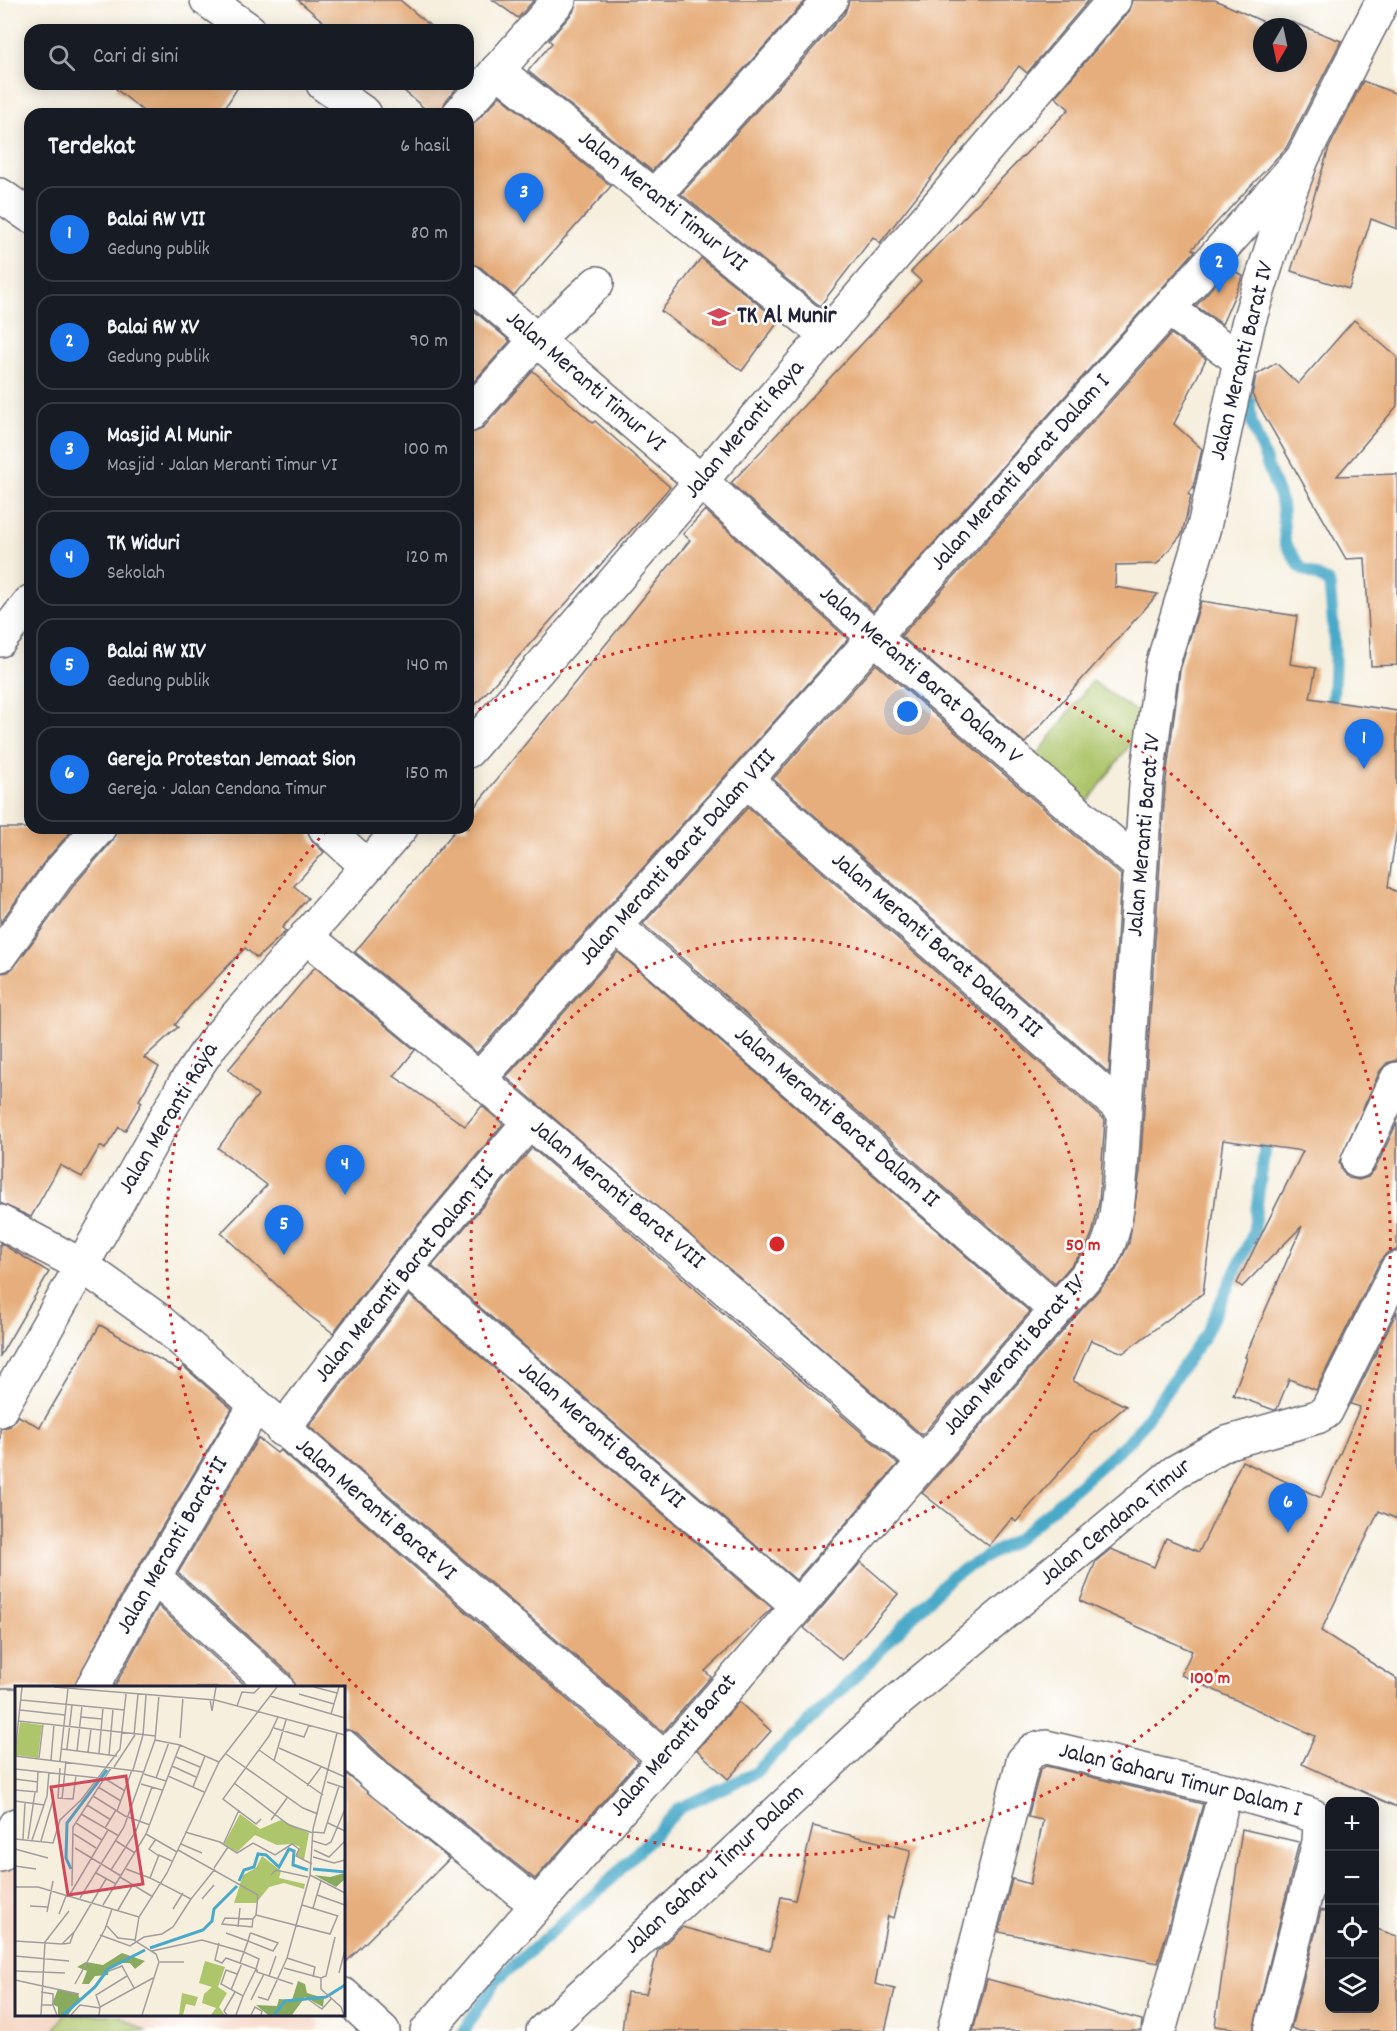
<!DOCTYPE html>
<html lang="id">
<head>
<meta charset="utf-8">
<style>
  :root { --surface:#171b24; --page:#20242c; --text:#f1f3f6; --muted:#9ea1a6; --line:#363941; --accent:#1a73e8 }
  body { margin:0; font-family:Dekko,sans-serif; background:var(--page); color:var(--text) }
  .controls { position:absolute; right:18px; bottom:18px; display:grid; overflow:hidden; border-radius:12px; box-shadow:0 3px 15px #0003 }
  .controls button { width:54px; height:54px; display:grid; place-items:center; padding:0; border:0; border-bottom:2px solid var(--line); background:var(--surface); color:var(--text); font:30px sans-serif }
  .compass { position:absolute; left:1253px; top:18px; width:54px; height:54px; border-radius:50%; background:var(--surface); box-shadow:0 3px 15px #0003; rotate:189deg }
  .you { position:absolute; left:908px; top:712px; width:21px; height:21px; margin:-15px; border:4px solid #fff; border-radius:50%; background:#1a73e8; box-shadow:0 0 0 9px #1a73e833 }
  .badge { display:grid; place-items:center; width:39px; height:39px; border-radius:50%; background:var(--accent); color:#fff; font-size:20px; font-weight:700 }
  .pin { position:absolute; translate:-50% -50px; filter:drop-shadow(0 2px 3px #0008) }
  .pin::after { content:''; position:absolute; top:32px; width:21px; height:18px; background:inherit; clip-path:polygon(0 0,100% 0,50% 100%) }
  .list { margin:0; padding:0; list-style:none }
  h2 { display:flex; justify-content:space-between; align-items:center; height:78px; margin:0; padding:0 24px; font-size:26px }
  h2 small { font-size:20px; font-weight:400; color:var(--muted) }
  .list li { display:grid; grid-template-columns:39px 1fr auto; gap:18px; align-items:center; box-sizing:border-box; height:96px; margin:0 12px 12px; padding:0 12px; border:2px solid var(--line); border-radius:18px }
  .list b { display:block; font-size:22px; white-space:nowrap }
  .list p { margin:0; font-size:20px; white-space:nowrap; color:var(--muted) }
  .list em { font-size:20px; font-style:normal; color:var(--muted) }
  .icon { flex:none; width:33px; height:33px; fill:none; stroke:currentColor; stroke-width:2; stroke-linecap:round; stroke-linejoin:round }
  .map { position:relative; flex:none; width:1397px; height:2031px; overflow:hidden }
  .search { position:absolute; background:var(--surface); box-shadow:0 3px 15px #0003; left:24px; top:24px; width:450px; height:66px; display:flex; align-items:center; gap:15px; box-sizing:border-box; padding:0 21px; border-radius:18px; color:var(--muted); font-size:22px }
  .panel { position:absolute; background:var(--surface); box-shadow:0 3px 15px #0003; left:24px; top:108px; width:450px; height:726px; border-radius:18px }
  .map>svg:first-child { display:block }
</style>
</head>
<body>
<div class="map">
<svg width="1397" height="2031" viewBox="0 0 1397 2031">
  <rect width="100%" height="100%" fill="#fff"/>
  <filter id="ink" filterUnits="userSpaceOnUse"><feTurbulence type="fractalNoise" baseFrequency=".0167" numOctaves="2"/><feDisplacementMap in="SourceGraphic" scale="12" xChannelSelector="R" yChannelSelector="G"/><feConvolveMatrix kernelMatrix="1 2 1 2 8 2 1 2 1" color-interpolation-filters="sRGB"/></filter>
  <filter id="wash" filterUnits="userSpaceOnUse"><feTurbulence type="fractalNoise" baseFrequency=".008" numOctaves="4" result="noise"/><feDisplacementMap in="SourceGraphic" scale="24" xChannelSelector="R" yChannelSelector="G"/><feGaussianBlur stdDeviation="1.35" result="paint"/><feColorMatrix in="noise" values="0 0 0 0 0 0 0 0 0 0 0 0 0 0 0 0 0 1.4 0 .05"/><feComposite in="paint" operator="in"/></filter>
  <g filter="url(#wash)">
    <rect width="100%" height="100%" fill="#f6efde"/>
    <path fill="#f4d3c0" d="M16,1848v166h290l15,9 -5,8h-316v-162z"/>
    <g fill="#adc56b" stroke="#687453" stroke-width="1.5">
      <path d="M1092,681l56,39 -61,83 -55,-41z"/>
      <path d="M64,2015h55l27,16h-92z"/>
    </g>
    <g fill="none" stroke-linecap="round" stroke-linejoin="round">
      <g stroke="#48a9c8" stroke-width="12">
        <path d="M1248,381l3,40 31,83 3,39 16,25 28,14c5,45 9,88 1,133"/>
        <path d="M464,2031l31,-49 113,-100 72,-74 75,-35 103,-99 92,-97 68,-38 116,-103 71,-101 48,-101 11,-80v-23"/>
      </g>
    </g>
    <g id="blocks">
      <g fill="#e6ae7b">
        <path d="M298,0h102l35,30h-102z"/>
        <path d="M493,0h41l-16,18z"/>
        <path d="M577,0h229l-154,171 -124,-100 24,-28 -3,-3 24,-28z"/>
        <path d="M849,0h240l-62,73 -8,-7 -139,177 -7,-6 -53,69 -139,-112 164,-181z"/>
        <path d="M1132,0h83l60,27h-13v36h36v-36h-16l7,-6 52,20 -55,107 -94,101 3,2 -322,360 -142,-128 190,-202 -10,-9 158,-163 -14,-12 73,-85z"/>
        <path d="M1363,81l34,13v135l-26,-10 -22,70 -58,-18 38,-123z"/>
        <path d="M120,84h120l-19,30h-74l-31,-25z"/>
        <path d="M396,84h64l-15,18 -4,12h-10z"/>
        <path d="M500,96l111,90 -97,110 -34,-29 -12,-4v-133z"/>
        <path d="M701,258l78,63 -37,50 -81,-60z"/>
        <path d="M1229,268l14,8 -21,48 -26,-18z"/>
        <path d="M468,306l42,35 -42,47z"/>
        <path d="M1354,320l43,37v49l-60,70 60,-2v191l-26,1 -6,-108 -19,1 -94,-165 4,-19 20,-12 22,21z"/>
        <path d="M1171,334l35,25 -32,65 28,25 -9,39 -5,6 3,2 -9,38 -25,30 -41,1 -1,22 43,7 -133,149 -124,-107z"/>
        <path d="M533,371l60,52 2,-2 75,66 -202,226v-279l14,-5z"/>
        <path d="M705,510l143,129 -371,414 -122,-101 102,-124h11v-13l222,-275 -7,-6z"/>
        <path d="M1201,601l96,15 -7,48 26,4 -6,30 87,13v117l-9,59 9,5v168l-10,3 -7,8 -41,91 3,9 7,7 10,2 9,-3 7,-8 22,-46v127l-10,3 -7,8 -64,129 -27,-11 -12,30 -3,1 -41,-15 14,-37 -2,-1 57,-131 -60,61 -5,-4 66,-132 -80,-11 -20,153 -80,60 -32,-13 -18,41 53,25 -35,30 -75,86 -4,-4 -23,28 -67,-53 194,-223 13,-27 11,-72 25,-384 15,-117z"/>
        <path d="M876,664l245,211 -12,198 -336,-294z"/>
        <path d="M748,807l357,313 -6,82 -6,29 -7,17 -31,36 -412,-360z"/>
        <path d="M0,828h74l-30,34 -44,61z"/>
        <path d="M117,828h190l5,13 12,11 -30,34 14,12 -26,30 4,3 -29,27 -12,-10 -56,59 -14,18 3,2 -34,31 15,9 -20,33 3,2 -17,29 -6,-4 -14,22 -5,-3 -18,31 -22,-12 -29,52 -31,-14v-230l8,-1 7,-6 59,-81 39,-45z"/>
        <path d="M618,952l412,360 -108,123 -416,-358z"/>
        <path d="M315,967l100,83 -21,26 71,50 17,-20 21,18 -111,132 -59,77 -23,-17 -89,-83 46,-48 -49,-37 40,-53 -30,-25z"/>
        <path d="M532,1148l366,316 -102,116 -364,-314z"/>
        <path d="M0,1243l49,29 -49,84z"/>
        <path d="M409,1295l363,313 -67,63 6,6 -48,55 -354,-306z"/>
        <path d="M1397,1311v208l-18,-8 -58,120 76,48v128l-95,-43 13,-28 -134,-61 11,-24 -112,-50 16,-40 15,-12 43,18 12,-29 33,14 43,-91 79,37 39,-91 -9,-3z"/>
        <path d="M100,1325l80,46 3,-5 49,43 -110,185 -49,94h-73v-259l10,-3 8,-10 22,11z"/>
        <path d="M258,1438l19,15 3,-3 358,311 -103,118 -140,-110 -38,-36 -13,-4v-41h-49l-5,-14 -112,-101z"/>
        <path d="M861,1562l37,32 -56,66 -38,-32z"/>
        <path d="M158,1606l90,82h-134z"/>
        <path d="M739,1702l32,29 -43,48 -31,-29z"/>
        <path d="M1046,1766l157,38 -45,159 -159,-31 13,-53 18,5 13,-64 -15,-3 12,-47z"/>
        <path d="M344,1772l105,87 -105,105z"/>
        <path d="M813,1826l98,24 -17,68 -6,-2 -13,68 20,5 -10,42h-263l5,-39 19,2 12,-44 24,-23 88,24 11,-54 14,3z"/>
        <path d="M1242,1829l57,13 -46,189 -38,-5z"/>
        <path d="M1321,1910l8,3v95h45v-80l23,8v95h-97l-9,-3z"/>
        <path d="M987,1979l155,41 -1,11h-168z"/>
      </g>
    </g>
  </g>
  <g filter="url(#ink)">
    <use href="#blocks" fill-opacity="0" stroke="#6c6a74" stroke-width="1.5"/>
    <g fill="none" stroke-linecap="round" stroke-linejoin="round">
      <g stroke="#6c6a74" stroke-width="36">
        <g id="minor">
          <path d="M207,0l42,30"/>
          <path d="M497,70l328,264"/>
          <path d="M323,84l42,30"/>
          <path d="M459,114l100,-114"/>
          <path d="M0,195l30,21"/>
          <path d="M654,196l177,-196"/>
          <path d="M468,281l234,201 173,156 265,228"/>
          <path d="M1168,309l72,51"/>
          <path d="M468,416l68,-76 61,-57"/>
          <path d="M0,640l30,-38"/>
          <path d="M468,751c217,-249 430,-501 646,-751"/>
          <path d="M747,781l377,330"/>
          <path d="M325,828l42,38"/>
          <path d="M617,927l439,383"/>
          <path d="M306,936c209,171 414,346 617,525"/>
          <path d="M0,955l59,-82 40,-45"/>
          <path d="M480,1078l822,-919 81,-159"/>
          <path d="M1358,1161l39,-82"/>
          <path d="M0,1222l83,44 74,53 507,439"/>
          <path d="M406,1268l391,337"/>
          <path d="M0,1410l184,-325 28,-41 189,-216"/>
          <path d="M282,1430l124,-162 124,-147"/>
          <path d="M154,1577l123,111"/>
          <path d="M92,1688l46,-84 117,-198"/>
          <path d="M344,1747l39,36 153,121"/>
          <path d="M0,1855l16,-30"/>
          <path d="M344,1995l39,36"/>
          <path d="M427,2031l675,-773c15,-27 16,-58 19,-88l25,-385 16,-119 42,-139 44,-203 36,-116 18,-49"/>
          <path d="M543,2031l345,-322 287,-237 51,-29 91,-26 9,-5 71,-143"/>
          <path d="M954,2031l69,-270 10,-11 13,-3 180,43 80,23 8,3 6,8 -1,18 -48,189"/>
          <path d="M1159,2031l67,-241"/>
        </g>
      </g>
      <use href="#minor" stroke="#fff" stroke-width="33"/>
    </g>
  </g>
  <g fill="none" stroke="#d62828" stroke-width="3" stroke-dasharray="3 6">
    <circle cx="777" cy="1244" r="306"/>
    <path d="M471 714A612 612 0 1 1 326 831"/>
  </g>
  <defs>
    <g id="school-bare" transform="scale(1.8)"><path d="M0-5L7-2L0 1L-7-2ZM-4 1L0 2.5L4 1V4Q0 6-4 4Z" fill="#d1495b" stroke="#fff" stroke-width="2.5" paint-order="stroke"/></g>
  </defs>
  <g fill-rule="evenodd">
    <use href="#school-bare" x="719" y="317"/>
  </g>
  <g text-anchor="middle" dominant-baseline="central" stroke-width="5" stroke-linejoin="round" paint-order="stroke">
    <g font-size="24" fill="#22223b" stroke="#fff">
      <text transform="translate(662 202) rotate(39)">Jalan Meranti Timur VII</text>
      <text transform="translate(1243 361) rotate(-76)">Jalan Meranti Barat IV</text>
      <text transform="translate(585 382) rotate(41)">Jalan Meranti Timur VI</text>
      <text transform="translate(745 430) rotate(-50)">Jalan Meranti Raya</text>
      <text transform="translate(1021 473) rotate(-48)">Jalan Meranti Barat Dalam I</text>
      <text transform="translate(920 676) rotate(41)">Jalan Meranti Barat Dalam V</text>
      <text transform="translate(1145 835) rotate(-85)">Jalan Meranti Barat IV</text>
      <text transform="translate(678 858) rotate(-48)">Jalan Meranti Barat Dalam VIII</text>
      <text transform="translate(936 946) rotate(41)">Jalan Meranti Barat Dalam III</text>
      <text transform="translate(836 1118) rotate(41)">Jalan Meranti Barat Dalam II</text>
      <text transform="translate(169 1119) rotate(-59)">Jalan Meranti Raya</text>
      <text transform="translate(617 1195) rotate(40)">Jalan Meranti Barat VIII</text>
      <text transform="translate(405 1275) rotate(-51)">Jalan Meranti Barat Dalam III</text>
      <text transform="translate(1015 1356) rotate(-49)">Jalan Meranti Barat IV</text>
      <text transform="translate(601 1436) rotate(41)">Jalan Meranti Barat VII</text>
      <text transform="translate(375 1510) rotate(41)">Jalan Meranti Barat VI</text>
      <text transform="translate(1116 1523) rotate(-39)">Jalan Cendana Timur</text>
      <text transform="translate(173 1546) rotate(-60)">Jalan Meranti Barat II</text>
      <text transform="translate(674 1746) rotate(-49)">Jalan Meranti Barat</text>
      <text transform="translate(1180 1781) rotate(14)">Jalan Gaharu Timur Dalam I</text>
      <text transform="translate(715 1870) rotate(-43)">Jalan Gaharu Timur Dalam</text>
    </g>
    <g font-size="24" font-weight="bold" fill="#22223b" stroke="#fff" text-anchor="start">
      <text x="737" y="317">TK Al Munir</text>
    </g>
  </g>
  <g transform="translate(15 1686)">
    <rect width="330" height="330" fill="#f6efde"/>
    <path d="M5,36l22,3 -4,33 -23,-3zM225,128l20,15 21,-9 28,13 -5,27 -8,-5 4,-8 -7,-3 -16,1 -22,-10 -18,17 -13,-8zM247,170l19,15 -2,7 26,6 -1,5 -20,-6 -15,4 -13,16h-22l9,-28 13,-7zM190,275l20,6 -7,20 9,6 -8,14 6,8h-14l5,-7 -14,-5 2,-9 8,-7 -13,-4zM167,307l16,4 -3,9 -9,-2 -3,11h-4z" fill="#adc56b"/>
    <path d="M330,187v6l-9,8 -22,-12 16,2zM107,267l23,8 -10,8 -5,-6h-11l-10,6 -1,6 -13,1 -6,8h-7l5,-13 -10,-4 9,-5 17,3zM283,295l7,3 2,9 17,5 -1,9 -18,-10 -13,18h-24l-12,-10 21,1 2,-7 13,1zM43,303l20,5 2,5 -12,16h-10v-8l-6,-3z" fill="#8aaa5f"/>
    <path fill="none" stroke="#48a9c8" stroke-width="3" d="M56,183l-5,-11 1,-35 40,-53M298,183l32,3M224,195l5,-11 10,-3 4,-13 8,1 13,12 10,-18 5,2 -1,14 15,5M135,262l53,-18 9,-9 2,-12 23,-23M48,329l32,-28 13,-18 37,-19M259,329l11,-14 41,-4 19,-12"/>
    <path fill="none" stroke="#a19d9d" stroke-width="1.5" d="M39,1l161,13 130,35M299,1l23,6M284,8l35,10M255,10l75,22M195,13l2,12 4,-24M6,14l104,10M222,20l5,-14 12,1 6,-6M5,24l45,5M316,28l8,-27M66,31l21,2M4,35l137,15M259,42l30,9 5,-12M119,49l4,-41M165,52l3,-41M140,54l25,5 39,17M264,62l66,29M47,63l55,7M52,63l5,-44M244,64l64,45M62,65l5,-45M73,66l3,-23M84,67l4,-45M0,68l7,-67M211,68l77,54 15,6M94,69l4,-46M0,70l129,16M161,71l24,10M24,72l4,-34M36,74l3,-35M45,75l8,-73M259,75l12,-41M157,80l24,11M99,81l21,-32M45,82l-2,30 15,1 3,-24M0,83l83,9M118,84l10,-35 3,-40M129,88l22,7M153,90l36,16M89,92l21,13M141,92l13,-36M0,93l23,3M312,96l18,6M219,97l55,42 24,8M126,98l21,6M292,100l14,-19M83,101l23,14M178,101l12,-31M0,104l22,2 1,-21M78,110l32,20 25,9M47,113l4,-38M0,115l29,4M72,119l24,15M102,125l15,-41M66,128l38,22M246,133l-5,5 -33,-25 46,-63 9,-19M256,134l16,-22M61,137l26,17M313,137l17,8M90,142l11,-18M170,146l35,10 17,11 16,-10 22,12 17,-11 7,5 -3,7 16,8M298,146l11,1 15,-47M59,148l22,14M131,148l31,18M0,153l38,4 7,-23 21,-20 39,-51 6,-55M8,153l2,-36M13,153l7,-47M141,153l-7,10 10,7M17,154l15,-44 2,-24M26,155l12,-41M101,155l19,12M298,155l13,4 5,-3 14,-33M166,158l21,9M208,159l16,-35M60,162l46,28M0,163l33,9M163,164l80,45 -2,20M299,164l15,7 16,-16M298,171l21,6 11,-3M157,175l-13,-6 -9,23 41,21 24,-30M0,180l21,3M199,182l14,-21M111,183l24,9M96,184l25,-39 16,-44M81,187l20,11M256,189l5,-5 32,7M295,189l35,18M105,191l33,20M57,200l1,-59 38,-59M0,201h23l101,30M302,209l28,10M54,210l39,-66M65,212l44,-71 31,-87 4,-45M187,213l12,-14M88,219l43,-71 34,-89M287,219l36,11M15,220l18,1M298,222l8,-27M158,223l10,-16M103,224l14,-24M32,226l6,-31M44,228l7,-18M241,229l74,19 8,-19M238,233l-1,8 -30,-3 3,-6 28,1 3,-4M92,240l11,12 17,2M223,241l2,-19M85,249l30,11 14,-9 18,-3 11,-7 18,-28M0,255l47,3 13,-13 31,-52M204,257l-4,17 7,3 4,-5 14,5 4,-11 15,7 -3,10 -16,-6M48,258l7,-1 4,-11M137,265l50,-11 42,12 4,-11 2,-7 1,-1 27,10 -5,8 -25,-10 -22,-8M0,270l54,5M272,272l28,9 -2,10M145,276h24M269,282l37,10M242,283v3l36,12M0,285l50,2M94,285l13,-5 12,22M324,287l6,-23M222,288l-11,-4 -5,14 22,12 13,-27M254,290l7,-20M306,292v11l20,18 3,8M306,292l5,-2 9,-39M0,294l64,14M60,298l30,-55 7,-20M216,304l11,-27M26,306l12,2v11M243,311l10,3 19,-42 23,-83 3,-46 24,-96M236,314l13,-26M294,314l13,9 9,-10M26,319h12l4,10M85,321l-4,-12 31,-19M26,329l4,-73 24,-31M56,329l9,-10 20,3M84,329l1,-8 53,-29M127,329l17,-53 -3,-8 -21,-13 4,-24 28,-44 52,-111 58,-75M212,329l-3,-4 11,-19M221,329l7,-19M236,329l4,-8 7,4 -1,4"/>
    <path fill="#d1495b" fill-opacity="0.15" stroke="#d1495b" stroke-width="3" d="M111,90l17,108 -75,11 -17,-108z"/>
    <rect width="330" height="330" fill="none" stroke="#22223b" stroke-width="3"/>
  </g>
  <circle cx="777" cy="1244" r="9" fill="#d62828" stroke="#fff" stroke-width="3"/>
  <g font-size="18" text-anchor="middle" font-weight="bold" fill="#d62828" stroke="#fff" stroke-width="5" stroke-linejoin="round" paint-order="stroke">
    <text x="1083" y="1250">50 m</text>
    <text x="1210" y="1683">100 m</text>
  </g>
</svg>
<div class="controls">
<button>+</button>
<button>−</button>
<button><svg class="icon" aria-label="locate" viewBox="0 0 24 24"><circle cx="12" cy="12" r="6"/><path d="M12 2v4M12 18v4M2 12h4M18 12h4"/></svg></button>
<button><svg class="icon" aria-label="layers" viewBox="0 0 24 24"><path d="M12 4l9 5-9 5-9-5zM3 14l9 5 9-5"/></svg></button>
</div>
<svg class="compass" viewBox="-18 -18 36 36"><path d="M0-13l5 13h-10z" fill="#e53935"/><path d="M0 13l5-13h-10z" fill="#9ea1a6"/></svg>
<div class="you"></div>
<div class="pin badge" style="left:1364px;top:769px">1</div>
<div class="pin badge" style="left:1219px;top:293px">2</div>
<div class="pin badge" style="left:524px;top:223px">3</div>
<div class="pin badge" style="left:345px;top:1195px">4</div>
<div class="pin badge" style="left:284px;top:1255px">5</div>
<div class="pin badge" style="left:1288px;top:1533px">6</div>
<div class="search"><svg class="icon" aria-label="search" viewBox="0 0 24 24"><circle cx="10" cy="10" r="6"/><path d="M15 15l6 6"/></svg>Cari di sini</div>
<section class="panel">
<h2>Terdekat<small>6 hasil</small></h2>
<ul class="list">
<li><span class="badge">1</span><div><b>Balai RW VII</b><p>Gedung publik</p></div><em>80 m</em></li>
<li><span class="badge">2</span><div><b>Balai RW XV</b><p>Gedung publik</p></div><em>90 m</em></li>
<li><span class="badge">3</span><div><b>Masjid Al Munir</b><p>Masjid · Jalan Meranti Timur VI</p></div><em>100 m</em></li>
<li><span class="badge">4</span><div><b>TK Widuri</b><p>Sekolah</p></div><em>120 m</em></li>
<li><span class="badge">5</span><div><b>Balai RW XIV</b><p>Gedung publik</p></div><em>140 m</em></li>
<li><span class="badge">6</span><div><b>Gereja Protestan Jemaat Sion</b><p>Gereja · Jalan Cendana Timur</p></div><em>150 m</em></li>
</ul>
</section>
</div>
</body>
</html>
